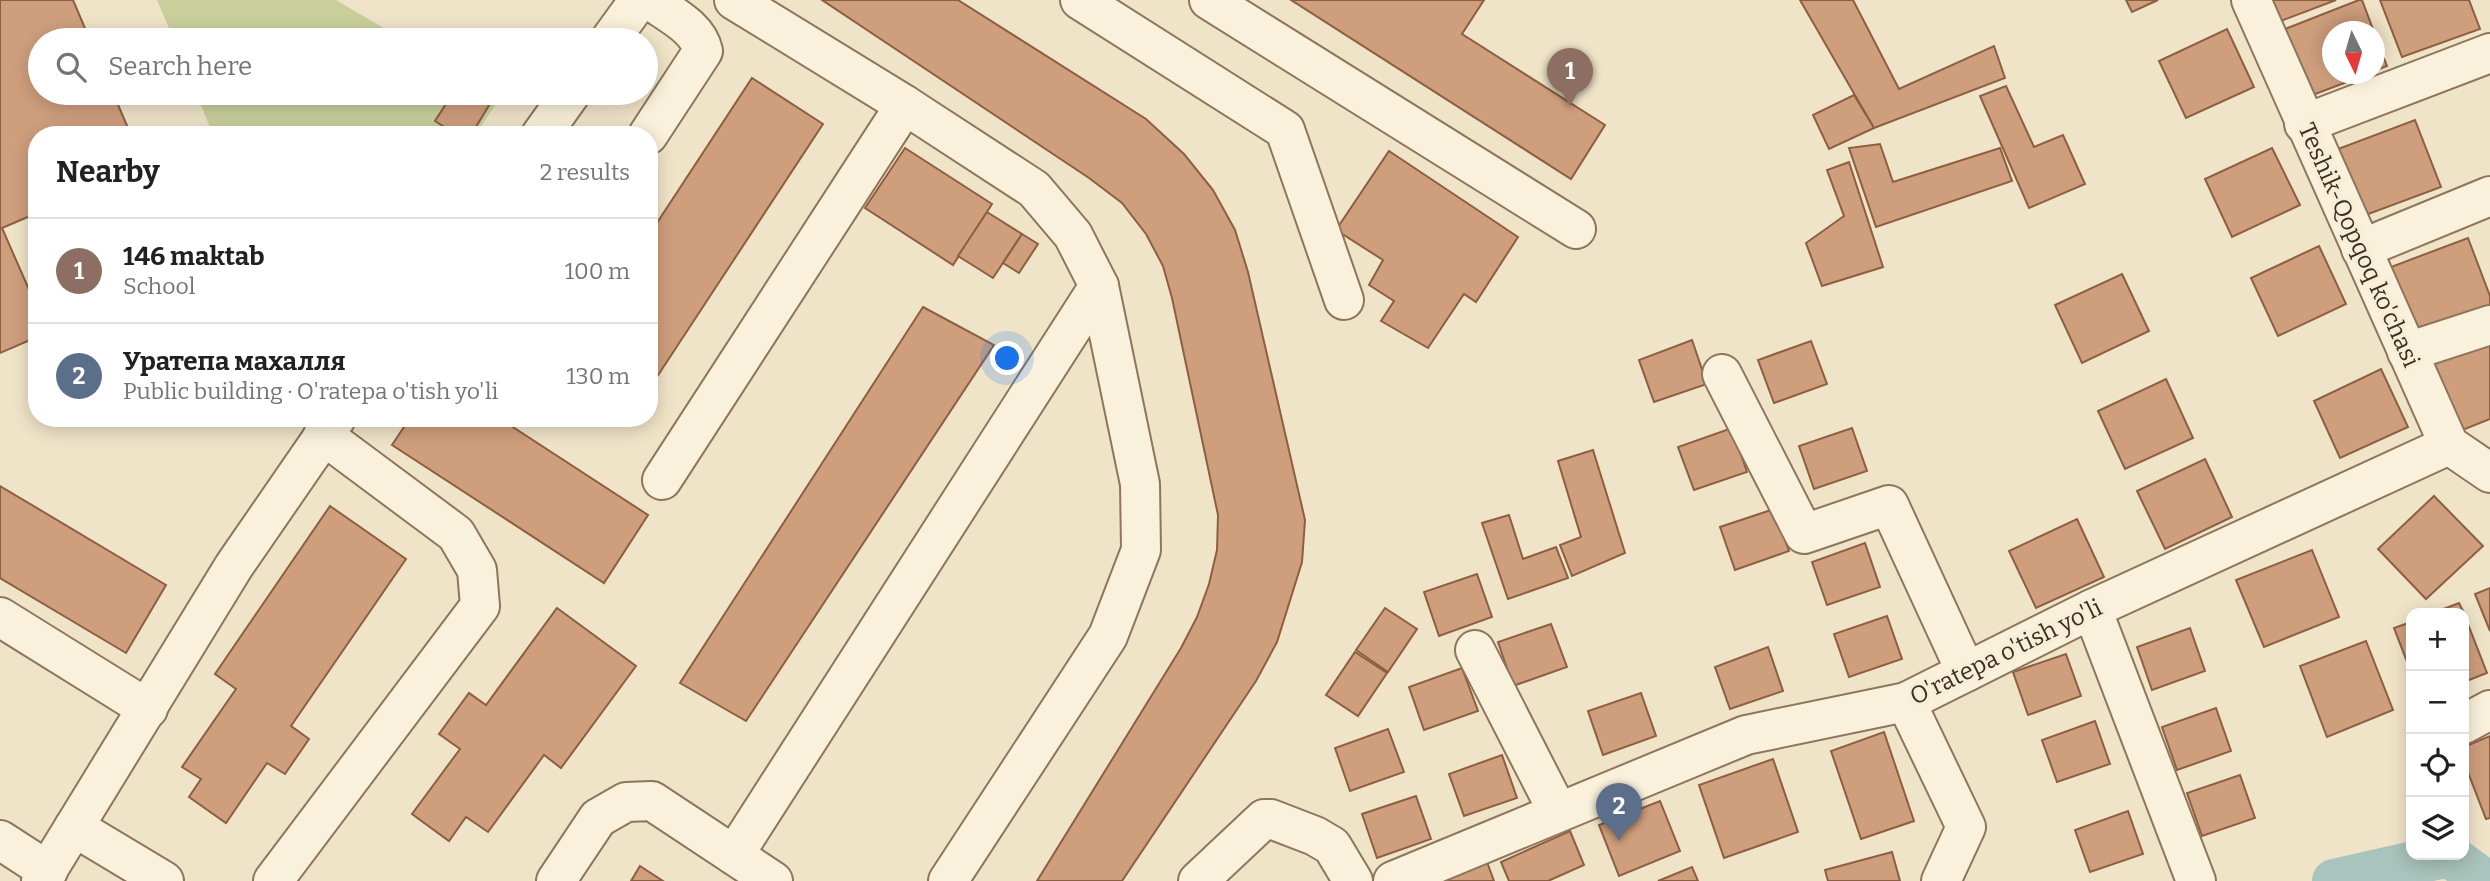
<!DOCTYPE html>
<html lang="en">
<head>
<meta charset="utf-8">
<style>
  :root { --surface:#fff; --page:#f6f6f6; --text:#202124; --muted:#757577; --line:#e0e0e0; --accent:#2563eb }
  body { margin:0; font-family:Bitter,serif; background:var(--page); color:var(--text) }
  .controls { position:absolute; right:21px; bottom:21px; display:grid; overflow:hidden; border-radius:14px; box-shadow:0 4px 18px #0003 }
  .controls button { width:63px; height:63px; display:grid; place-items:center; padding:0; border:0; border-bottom:2px solid var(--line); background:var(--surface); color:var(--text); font:35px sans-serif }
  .compass { position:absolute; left:2322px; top:21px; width:63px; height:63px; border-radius:50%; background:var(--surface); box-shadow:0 4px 18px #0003; rotate:175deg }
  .you { position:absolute; left:1008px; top:359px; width:24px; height:24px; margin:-18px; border:5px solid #fff; border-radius:50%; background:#1a73e8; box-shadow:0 0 0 10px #1a73e833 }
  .badge { display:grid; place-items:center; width:46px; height:46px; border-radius:50%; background:var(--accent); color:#fff; font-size:23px; font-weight:700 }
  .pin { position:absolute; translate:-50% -58px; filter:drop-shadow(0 2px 4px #0008) }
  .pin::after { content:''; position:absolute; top:37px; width:24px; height:21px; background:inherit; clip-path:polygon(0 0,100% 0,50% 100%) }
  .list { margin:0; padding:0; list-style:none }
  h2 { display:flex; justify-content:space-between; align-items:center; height:91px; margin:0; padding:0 28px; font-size:30px }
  h2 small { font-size:23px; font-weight:400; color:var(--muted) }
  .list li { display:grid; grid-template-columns:46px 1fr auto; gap:21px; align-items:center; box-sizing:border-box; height:105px; padding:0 28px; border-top:2px solid var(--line) }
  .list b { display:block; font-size:26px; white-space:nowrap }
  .list p { margin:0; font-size:23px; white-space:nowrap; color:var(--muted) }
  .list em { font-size:23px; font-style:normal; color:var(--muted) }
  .icon { flex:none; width:38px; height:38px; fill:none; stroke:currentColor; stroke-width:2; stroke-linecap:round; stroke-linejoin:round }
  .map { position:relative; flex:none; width:2490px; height:881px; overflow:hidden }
  .search { position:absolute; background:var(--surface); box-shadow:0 4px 18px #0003; left:28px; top:28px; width:630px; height:77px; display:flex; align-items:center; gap:18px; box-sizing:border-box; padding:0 24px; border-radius:38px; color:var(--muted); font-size:26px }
  .panel { position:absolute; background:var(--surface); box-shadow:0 4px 18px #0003; left:28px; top:126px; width:630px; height:301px; border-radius:28px }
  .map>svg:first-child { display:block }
</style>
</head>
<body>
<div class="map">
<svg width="2490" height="881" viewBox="0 0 2490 881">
  <rect width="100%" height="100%" fill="#f0e4c8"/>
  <g fill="#c9cf9b">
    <path d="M157,0h179l68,40h-230z"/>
    <path d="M196,93h295l9,5 -25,37h-262z"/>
  </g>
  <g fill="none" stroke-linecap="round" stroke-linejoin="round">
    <path stroke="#a9c4bc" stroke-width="44" d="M2334,881l115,-26 35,26"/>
  </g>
  <g fill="#cf9f7d" stroke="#8d5f41" stroke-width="2">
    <path d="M0,0h73l17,40h-50v53h73l18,42h-94v78l-35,15 32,73 3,-1v37l-37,16z"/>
    <path d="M822,0h136l188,119 38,35 29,36 22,40 13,42 57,248 -3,42 -25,80 -21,39 -134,200h-85l144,-233 16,-31 12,-33 8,-34 1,-35 -46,-217 -9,-32 -17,-32 -24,-31 -33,-25z"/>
    <path d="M1291,0h193l-22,34 143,91 -34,54z"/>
    <path d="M1800,0h53l46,89 95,-43 11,32 -131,50z"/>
    <path d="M2126,0h32l-26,12z"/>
    <path d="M2270,0h66l-58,22z"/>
    <path d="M2359,0h3l12,32h-42v42h36l-58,22 -25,-67z"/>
    <path d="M2380,0h89l11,29 -78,28z"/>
    <path d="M2227,29l27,58 -68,31 -27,-57z"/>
    <path d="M2374,34l13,32 -13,5z"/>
    <path d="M752,78l71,46 -174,265v-154z"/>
    <path d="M2006,86l28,61 29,-12 22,49 -56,24 -49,-112z"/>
    <path d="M453,93h23l15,9 -20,33h-14l-22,-14z"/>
    <path d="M1854,95l20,33 -45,21 -16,-34z"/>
    <path d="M2415,120l26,67 -78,29 -25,-67z"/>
    <path d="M1880,144l13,38 107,-34 12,33 -136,46 -27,-79z"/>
    <path d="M905,148l87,56 -39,61 -88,-57z"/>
    <path d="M2272,148l28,57 -68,32 -27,-58z"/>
    <path d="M1389,151l129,86 -42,65 -12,-8 -36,54 -47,-27 13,-20 -25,-16 14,-25 -47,-30z"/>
    <path d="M1849,162l34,105 -61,19 -16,-43 38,-27 -17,-46z"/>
    <path d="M987,212l35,22 -29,44 -35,-22z"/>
    <path d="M1022,234l16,10 -19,29 -16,-10z"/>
    <path d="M2468,238l22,58v11l-74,27 -25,-67z"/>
    <path d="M2319,246l27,58 -68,32 -27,-58z"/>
    <path d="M2122,274l27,57 -67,32 -27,-58z"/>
    <path d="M923,307l71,38 -248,376 -66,-38z"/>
    <path d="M1692,340l15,44 -53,18 -15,-42z"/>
    <path d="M1811,341l16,43 -53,19 -16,-43z"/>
    <path d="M2490,343v76l-35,14 -26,-68z"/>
    <path d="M2381,369l27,58 -68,31 -26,-57z"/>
    <path d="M2166,379l27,59 -68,31 -27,-58z"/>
    <path d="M410,418h89l149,97 -44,68 -212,-138z"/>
    <path d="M1732,428l15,44 -53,18 -16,-43z"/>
    <path d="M1852,428l15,43 -53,18 -15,-43z"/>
    <path d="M1593,450l32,103 -53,23 -12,-31 21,-8 -23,-76z"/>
    <path d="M2205,459l27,58 -67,32 -28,-58z"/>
    <path d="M0,486l166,99 -40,68 -126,-75z"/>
    <path d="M2434,496l49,50 -57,53 -48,-50z"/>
    <path d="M330,506l76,53 -115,167 18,13 -24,35 -18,-11 -41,60 -37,-26 12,-18 -19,-12 54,-78 -21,-15z"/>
    <path d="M1774,509l15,42 -54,19 -15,-43z"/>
    <path d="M1509,515l14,44 33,-12 12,31 -60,21 -26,-76z"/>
    <path d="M2077,519l27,58 -68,31 -27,-57z"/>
    <path d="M1865,543l15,44 -53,18 -15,-43z"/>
    <path d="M2312,550l27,67 -75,30 -28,-67z"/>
    <path d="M1477,574l15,43 -53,19 -15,-44z"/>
    <path d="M2490,588v43l-15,-37z"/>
    <path d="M2459,603l5,10h-31z"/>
    <path d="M557,608l79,58 -75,102 -17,-13 -56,77 -22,-15 -17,24 -37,-27 48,-65 -21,-15 30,-41 17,12z"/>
    <path d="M1385,608l32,21 -29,43 -32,-22z"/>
    <path d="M2464,614l23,59 -23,9z"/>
    <path d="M1887,616l15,43 -53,18 -15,-43z"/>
    <path d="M2411,622v50l-17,-44z"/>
    <path d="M1551,624l16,43 -54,19 -15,-44z"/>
    <path d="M2190,628l15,43 -53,19 -15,-43z"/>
    <path d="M2366,641l27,69 -66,27 -27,-71z"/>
    <path d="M1768,647l15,44 -53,18 -15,-42z"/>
    <path d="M1355,652l32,21 -29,43 -32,-21z"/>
    <path d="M2066,654l15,42 -53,19 -15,-43z"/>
    <path d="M1462,668l16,43 -54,19 -15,-43z"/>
    <path d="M1641,693l15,43 -53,19 -15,-44z"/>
    <path d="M2216,708l15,43 -54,19 -15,-43z"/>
    <path d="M2095,721l15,43 -53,18 -15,-42z"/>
    <path d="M1388,729l16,43 -54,19 -15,-43z"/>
    <path d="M1884,732l30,89 -53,18 -30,-88z"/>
    <path d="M2490,736v82l-4,1 -22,-57v-15z"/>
    <path d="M1502,755l15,43 -53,18 -15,-42z"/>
    <path d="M1773,759l25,73 -74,26 -25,-73z"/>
    <path d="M2240,775l15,43 -53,18 -15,-43z"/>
    <path d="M1416,796l15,43 -54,19 -15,-44z"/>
    <path d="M1660,801l20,50 -61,25 -20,-51z"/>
    <path d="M2128,811l15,43 -53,18 -15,-42z"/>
    <path d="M1570,831l14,34 -36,16h-39l-8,-19z"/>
    <path d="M1892,852l8,29h-72l-3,-11z"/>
    <path d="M1487,862l7,19h-62z"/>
    <path d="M640,866l23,15h-32z"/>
    <path d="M1692,867l6,14h-40z"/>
  </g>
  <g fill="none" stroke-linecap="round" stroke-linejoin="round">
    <g stroke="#8d765c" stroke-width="42">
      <g id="minor">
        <path d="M734,0l171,105 129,84 39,46 26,51 41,198 1,66 -33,86 -160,245"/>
        <path d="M1080,0l205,130 59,170"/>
        <path d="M1209,0l367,229"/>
        <path d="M2251,0l198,445 41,28"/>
        <path d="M610,40l29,-40"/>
        <path d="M2304,124l186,-71"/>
        <path d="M541,135l30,-42"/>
        <path d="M648,135l55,-84c-5,-24 -34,-37 -53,-51"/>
        <path d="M2361,249l129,-53"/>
        <path d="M2407,352l83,-27"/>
        <path d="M1722,374l82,160 85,-29 77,167"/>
        <path d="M662,480l243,-375"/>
        <path d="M2092,609l104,272"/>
        <path d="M0,617l148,92"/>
        <path d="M1475,650l83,162"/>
        <path d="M1906,702l60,125 -25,54"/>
        <path d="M2464,724l26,-14"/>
        <path d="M74,827l90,54"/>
        <path d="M0,840l48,31"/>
        <path d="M734,855l365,-569"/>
        <path d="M41,881l193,-315 102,-148"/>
        <path d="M273,881l207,-275 -3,-36 -21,-36 -133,-99"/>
        <path d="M556,881l42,-63 28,-16 26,-1 121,80"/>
        <path d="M1198,881l66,-62h7l44,17 17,10 21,35"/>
        <path d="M1393,881l353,-146 160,-33 186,-93 357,-164"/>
      </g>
    </g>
    <use href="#minor" stroke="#faf1dc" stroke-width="38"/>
  </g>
  <g text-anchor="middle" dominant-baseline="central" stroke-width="7" stroke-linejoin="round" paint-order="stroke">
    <g font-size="24" fill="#3d2e20" stroke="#f7eed8">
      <text transform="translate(2359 245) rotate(66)">Teshik-Qopqoq ko'chasi</text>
      <text transform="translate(2006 652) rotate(-26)">O'ratepa o'tish yo'li</text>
    </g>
  </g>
</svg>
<div class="controls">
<button>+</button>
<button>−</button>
<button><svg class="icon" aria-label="locate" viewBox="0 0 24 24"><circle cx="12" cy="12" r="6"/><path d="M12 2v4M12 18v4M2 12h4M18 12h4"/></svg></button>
<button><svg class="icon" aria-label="layers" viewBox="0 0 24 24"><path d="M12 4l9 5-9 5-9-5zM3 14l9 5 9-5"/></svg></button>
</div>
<svg class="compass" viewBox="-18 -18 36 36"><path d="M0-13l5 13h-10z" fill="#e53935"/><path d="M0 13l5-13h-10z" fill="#757577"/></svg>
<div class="you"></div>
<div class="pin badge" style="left:1570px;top:106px;background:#8d6e63">1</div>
<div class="pin badge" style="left:1619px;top:841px;background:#5c6f8a">2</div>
<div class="search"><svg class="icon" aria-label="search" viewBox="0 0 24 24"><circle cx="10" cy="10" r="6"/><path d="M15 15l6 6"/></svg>Search here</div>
<section class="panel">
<h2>Nearby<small>2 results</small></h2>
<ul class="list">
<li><span class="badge" style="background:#8d6e63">1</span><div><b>146 maktab</b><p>School</p></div><em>100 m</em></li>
<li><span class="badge" style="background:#5c6f8a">2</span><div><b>Уратепа махалля</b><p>Public building · O'ratepa o'tish yo'li</p></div><em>130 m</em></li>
</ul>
</section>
</div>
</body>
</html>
